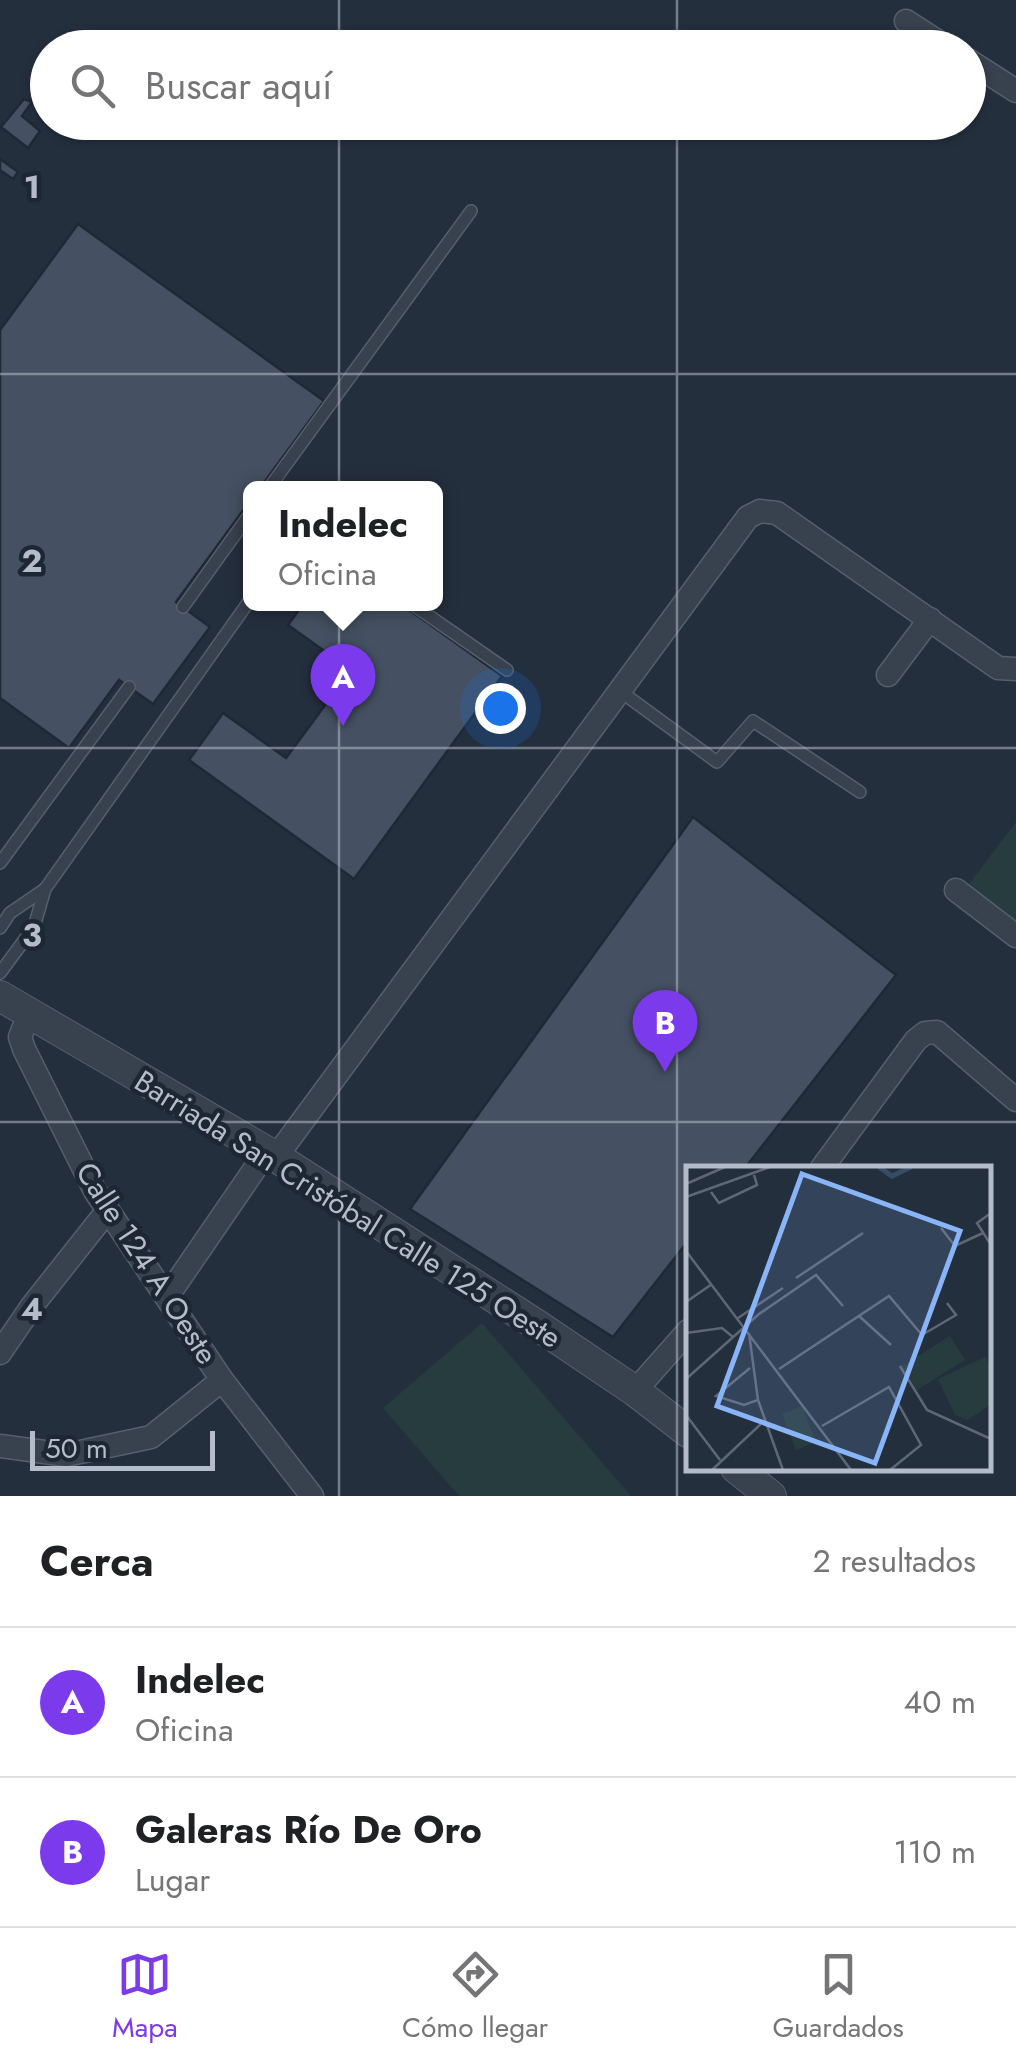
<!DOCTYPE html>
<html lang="es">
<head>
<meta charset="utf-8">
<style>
  :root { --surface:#fff; --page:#f6f6f6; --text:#202124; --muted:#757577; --line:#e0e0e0; --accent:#7c3aed }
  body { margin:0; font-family:Jost,sans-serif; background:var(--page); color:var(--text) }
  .scale { position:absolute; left:30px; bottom:25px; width:185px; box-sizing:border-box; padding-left:10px; border:5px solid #b4bcc9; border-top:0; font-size:28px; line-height:35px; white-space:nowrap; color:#b4bcc9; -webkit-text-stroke:8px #1d2633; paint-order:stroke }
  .you { position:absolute; left:500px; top:708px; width:35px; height:35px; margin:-25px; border:8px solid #fff; border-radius:50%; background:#1a73e8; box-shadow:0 0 0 15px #1a73e833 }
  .badge { display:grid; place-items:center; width:65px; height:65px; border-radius:50%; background:var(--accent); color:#fff; font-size:32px; font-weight:700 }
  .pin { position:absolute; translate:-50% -82px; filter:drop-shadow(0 2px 5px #0008) }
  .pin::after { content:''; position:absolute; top:52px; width:35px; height:30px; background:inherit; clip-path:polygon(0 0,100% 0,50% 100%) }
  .popup { position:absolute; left:243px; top:481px; width:200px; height:130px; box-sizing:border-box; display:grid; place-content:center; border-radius:15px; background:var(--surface); filter:drop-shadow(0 2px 8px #0005); font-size:32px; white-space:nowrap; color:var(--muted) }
  .popup b { font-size:38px; color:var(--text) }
  .popup::after { content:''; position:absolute; left:50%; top:100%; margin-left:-20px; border:20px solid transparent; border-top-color:var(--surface) }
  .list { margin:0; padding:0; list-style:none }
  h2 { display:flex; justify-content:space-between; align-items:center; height:130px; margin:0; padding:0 40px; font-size:42px }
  h2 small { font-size:32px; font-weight:400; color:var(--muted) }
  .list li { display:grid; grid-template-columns:65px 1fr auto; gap:30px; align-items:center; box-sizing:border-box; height:150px; padding:0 40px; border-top:2px solid var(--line) }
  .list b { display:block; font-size:38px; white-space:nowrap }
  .list p { margin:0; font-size:32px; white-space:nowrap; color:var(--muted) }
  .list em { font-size:32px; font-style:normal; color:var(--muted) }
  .icon { flex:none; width:55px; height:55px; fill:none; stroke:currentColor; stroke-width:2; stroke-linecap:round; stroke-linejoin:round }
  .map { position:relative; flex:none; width:1016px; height:1496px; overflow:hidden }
  .search { position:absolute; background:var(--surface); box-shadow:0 2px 8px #0004; left:30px; right:30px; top:30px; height:110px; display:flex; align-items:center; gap:25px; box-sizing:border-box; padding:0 35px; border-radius:55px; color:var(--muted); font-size:38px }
  .sheet { height:430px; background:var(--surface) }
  nav { display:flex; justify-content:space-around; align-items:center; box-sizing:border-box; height:140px; border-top:2px solid var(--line); background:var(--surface); font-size:28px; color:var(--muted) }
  nav a { display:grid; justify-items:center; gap:5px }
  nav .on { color:var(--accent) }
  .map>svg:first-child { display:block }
</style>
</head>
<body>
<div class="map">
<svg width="1016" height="1496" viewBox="0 0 1016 1496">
  <rect width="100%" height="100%" fill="#242f3e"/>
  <g fill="#263c3f">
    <path d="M1016,822v104l-50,-38z"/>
    <path d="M482,1323l149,173h-172l-76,-88z"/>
  </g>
  <g fill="#455162" stroke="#1f2835" stroke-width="2.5">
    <path d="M24,99l8,3 -10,14 18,15 -12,17 -27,-21z"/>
    <path d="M0,159l18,13 -5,7 -13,-9z"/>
    <path d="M78,224l246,177 -64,87h-10v13l-74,101 34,25 -57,77 -34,-24 -50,68 -69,-50v-368z"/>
    <path d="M303,604h98l101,72 -148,203 -165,-119 34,-47 63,45 65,-88 -63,-45z"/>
    <path d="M693,817l203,158 -151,193h-57v73l-75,96 -203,-128z"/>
  </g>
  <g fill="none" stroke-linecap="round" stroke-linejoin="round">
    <g stroke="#565f6c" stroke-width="14">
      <g id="service">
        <path d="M269,488l202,-277"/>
        <path d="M412,604l95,66"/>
        <path d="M183,607l67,-93"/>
        <path d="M620,691l97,71 36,-41 107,71"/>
        <path d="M0,863l129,-176"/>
        <path d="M0,928l10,-15 35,-24"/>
        <path d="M0,973l34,-46 11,-38 205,-289"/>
      </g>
    </g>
    <g stroke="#565f6c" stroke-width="25">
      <g id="minor">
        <path d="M906,21l42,27"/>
        <path d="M968,60l48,31"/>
        <path d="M888,675l42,-56"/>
        <path d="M956,890l60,46"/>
        <path d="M29,1014l-9,23 4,12 71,142 127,189 90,116"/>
        <path d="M276,1157l472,-640 12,-6 17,2 221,155 18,1"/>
        <path d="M822,1168l94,-128 9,-7 12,-1 79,68"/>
        <path d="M167,1297l100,-146"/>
        <path d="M0,1353l32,-47 76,-96"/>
        <path d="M635,1391l53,-60"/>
        <path d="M0,1446l66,9 85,-18 71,-57"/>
      </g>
    </g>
    <g stroke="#565f6c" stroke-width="32">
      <g id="tertiary">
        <path d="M0,996l276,161 264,170 95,64 53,41"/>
        <path d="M736,1468l35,28"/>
      </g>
    </g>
    <use href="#service" stroke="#38414e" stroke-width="11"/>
    <use href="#minor" stroke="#38414e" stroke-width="22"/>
    <use href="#tertiary" stroke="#38414e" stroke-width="30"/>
  </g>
  <path fill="none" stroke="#b4bcc9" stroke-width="2.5" stroke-opacity="0.55" d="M339,0v48M677,0v48M339,122v1374M677,122v1374M0,374h1016M0,748h1016M0,1122h1016"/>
  <g text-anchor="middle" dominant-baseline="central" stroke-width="9" stroke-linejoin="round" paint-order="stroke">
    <g font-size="30" fill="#b4bcc9" stroke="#1d2633">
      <text transform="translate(348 1209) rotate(32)">Barriada San Cristóbal Calle 125 Oeste</text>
      <text transform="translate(147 1263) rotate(57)">Calle 124 A Oeste</text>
    </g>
  </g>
  <g transform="translate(686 1166)">
    <rect width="305" height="305" fill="#242f3e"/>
    <path d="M264,170l15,24 -48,30 -15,-24zM299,191l6,9v38l-23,16 -13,-5 -17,-36zM116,240l14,36 -20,8 -14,-36z" fill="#263c3f"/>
    <path fill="none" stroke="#394c67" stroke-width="5" d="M193,1l13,9 19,-9"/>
    <path fill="none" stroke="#5e6776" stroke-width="2.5" d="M0,18l39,-17M25,26l8,11 38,-18 -3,-10M0,31l84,-30M305,47l-14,10 14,22M255,62l14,18 28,-13M0,85l165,219M110,112l67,-45M0,136l26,-18M173,150l32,29M52,152l45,-30M0,167l36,-5 11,9M63,167l9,67 25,70M214,200l27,44 64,29M64,202l-34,28 28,9 14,-5M93,203l110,-73 33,39 34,-20 -9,-12M0,213l73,-65 57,-39 27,31M0,249l34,45M136,260l67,-39 32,58 -31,25M26,304l52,-49"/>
    <path fill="#8ab4f8" fill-opacity="0.15" stroke="#8ab4f8" stroke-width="5" d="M116,8l158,57 -85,232 -158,-57z"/>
    <rect width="305" height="305" fill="none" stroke="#b4bcc9" stroke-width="5"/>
  </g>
  <g font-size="32" text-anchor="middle" font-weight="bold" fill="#b4bcc9" stroke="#1d2633" stroke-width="9" stroke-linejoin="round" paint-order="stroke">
    <text x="32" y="198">1</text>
    <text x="32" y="572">2</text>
    <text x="32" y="946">3</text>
    <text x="32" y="1320">4</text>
  </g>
</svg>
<div class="scale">50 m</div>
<div class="you"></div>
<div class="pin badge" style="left:343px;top:726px">A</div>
<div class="popup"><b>Indelec</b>Oficina</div>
<div class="pin badge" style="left:665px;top:1072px">B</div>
<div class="search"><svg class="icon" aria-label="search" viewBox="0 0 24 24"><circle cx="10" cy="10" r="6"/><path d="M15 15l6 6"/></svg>Buscar aquí</div>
</div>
<section class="sheet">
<h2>Cerca<small>2 resultados</small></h2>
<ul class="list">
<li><span class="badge">A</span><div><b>Indelec</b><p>Oficina</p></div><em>40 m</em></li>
<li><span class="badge">B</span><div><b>Galeras Río De Oro</b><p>Lugar</p></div><em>110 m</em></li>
</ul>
</section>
<nav>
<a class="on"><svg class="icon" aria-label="map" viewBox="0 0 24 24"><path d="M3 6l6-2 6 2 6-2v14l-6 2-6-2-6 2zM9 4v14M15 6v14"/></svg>Mapa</a>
<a><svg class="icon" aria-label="directions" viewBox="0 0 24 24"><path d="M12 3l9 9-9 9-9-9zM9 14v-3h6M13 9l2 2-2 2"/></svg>Cómo llegar</a>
<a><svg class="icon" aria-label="saved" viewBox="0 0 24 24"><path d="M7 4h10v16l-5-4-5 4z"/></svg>Guardados</a>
</nav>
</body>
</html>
